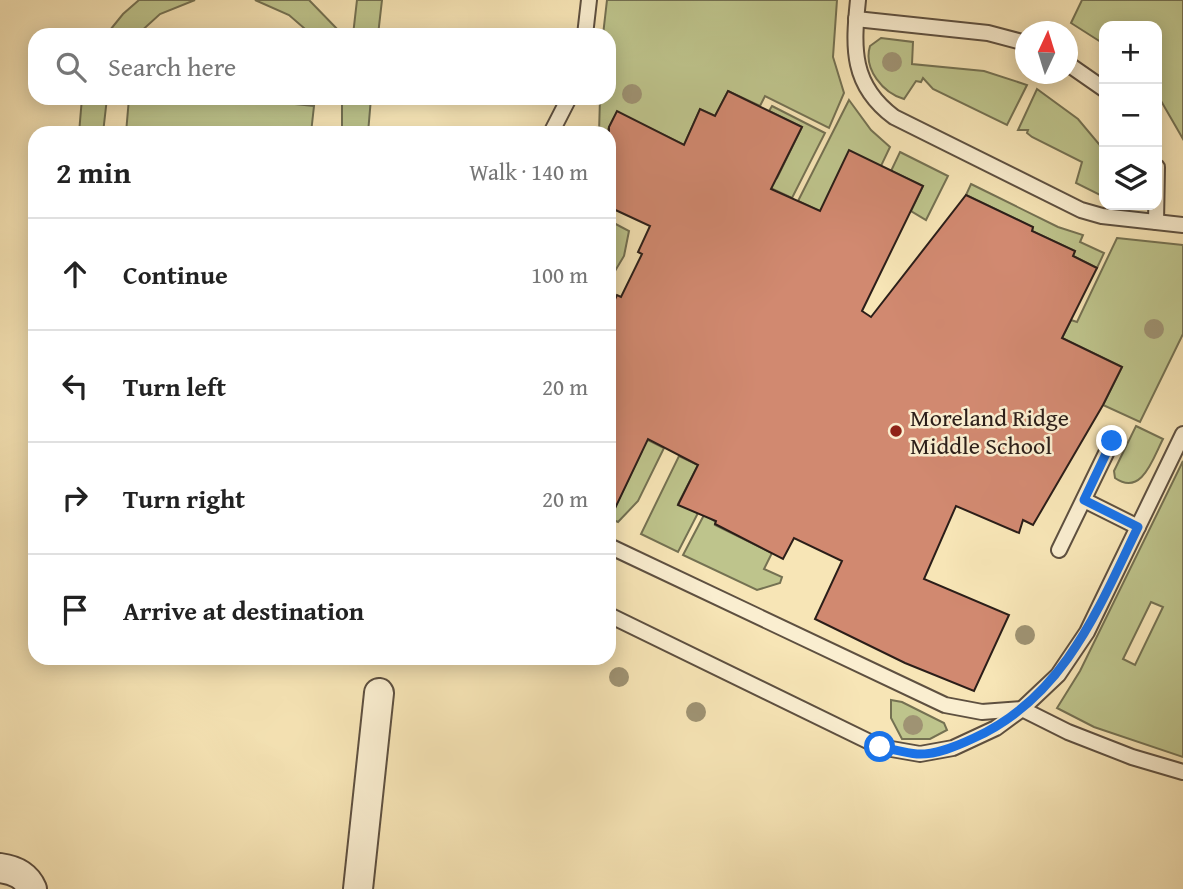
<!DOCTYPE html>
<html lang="en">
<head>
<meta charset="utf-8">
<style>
  :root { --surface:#fff; --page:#f2f2f2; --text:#222; --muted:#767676; --line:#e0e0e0 }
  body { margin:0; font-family:"Gentium Book Plus",serif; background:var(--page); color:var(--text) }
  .controls { position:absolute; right:21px; top:21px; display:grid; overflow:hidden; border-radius:14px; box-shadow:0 4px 18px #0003 }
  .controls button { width:63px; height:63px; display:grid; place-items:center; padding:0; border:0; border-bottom:2px solid var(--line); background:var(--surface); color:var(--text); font:35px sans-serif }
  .compass { position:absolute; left:1015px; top:21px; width:63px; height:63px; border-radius:50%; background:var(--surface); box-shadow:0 4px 18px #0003; rotate:4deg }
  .stop { position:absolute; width:21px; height:21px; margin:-16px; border:5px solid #1a73e8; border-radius:50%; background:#fff }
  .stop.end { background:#1a73e8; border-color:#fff; box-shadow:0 2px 7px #0008 }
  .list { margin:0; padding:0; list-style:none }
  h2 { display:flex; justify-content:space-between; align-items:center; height:91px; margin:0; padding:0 28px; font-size:30px }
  h2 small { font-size:23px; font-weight:400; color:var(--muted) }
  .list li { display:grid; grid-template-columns:46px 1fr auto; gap:21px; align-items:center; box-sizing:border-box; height:112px; padding:0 28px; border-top:2px solid var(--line) }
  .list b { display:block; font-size:26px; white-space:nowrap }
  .list em { font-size:23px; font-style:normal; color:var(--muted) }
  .icon { flex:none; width:38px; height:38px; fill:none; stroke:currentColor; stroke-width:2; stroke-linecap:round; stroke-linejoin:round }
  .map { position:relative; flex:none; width:1183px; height:889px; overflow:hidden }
  .search { position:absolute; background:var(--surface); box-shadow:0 4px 18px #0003; left:28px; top:28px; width:588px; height:77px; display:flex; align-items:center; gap:18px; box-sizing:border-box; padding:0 24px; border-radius:21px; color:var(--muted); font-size:26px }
  .panel { position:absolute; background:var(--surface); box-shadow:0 4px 18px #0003; left:28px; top:126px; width:588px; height:539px; border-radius:21px }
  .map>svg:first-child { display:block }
</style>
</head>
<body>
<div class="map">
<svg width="1183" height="889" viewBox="0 0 1183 889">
  <rect width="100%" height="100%" fill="#f7e5b6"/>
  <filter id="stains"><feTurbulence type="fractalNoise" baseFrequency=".00286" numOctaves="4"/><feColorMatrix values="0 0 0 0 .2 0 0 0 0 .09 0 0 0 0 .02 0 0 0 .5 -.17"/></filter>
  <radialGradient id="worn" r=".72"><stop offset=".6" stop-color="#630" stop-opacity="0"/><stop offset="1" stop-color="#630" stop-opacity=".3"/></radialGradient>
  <g fill="#bec48c" stroke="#747152" stroke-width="2" fill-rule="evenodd">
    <path d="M139,0h56l-35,14 -23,21h-31l17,-21z"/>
    <path d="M255,0h54l34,35h-31l-23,-20z"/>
    <path d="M357,0h25l-4,35h-25z"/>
    <path d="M607,0h230l-4,57 11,36 -15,35 -64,-32 -5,10 -32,-15 -13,25 -15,-7 -16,36 -67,-33 -11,21h-7l1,-35h9v-63h-6z"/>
    <path d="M1082,0h101v139l-26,-45v-68h-53v18l-33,-21z"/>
    <path d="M881,38l32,4 -1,22 72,7 43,14 -20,40 -74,-36 -10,-11 -2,4 -5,-1 -12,18c-21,-6 -41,-30 -34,-53z"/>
    <path d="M1037,89l41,30 26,31v47l-28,-14 6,-21 -50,-25 -5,-4 1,-3h-10z"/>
    <path d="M82,98h25l-4,35h-24z"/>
    <path d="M129,98h108l77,8 -3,27h-185z"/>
    <path d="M342,98h29l-3,35h-26z"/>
    <path d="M849,100l22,30 19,17 -9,19 -55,48 -28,-13z"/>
    <path d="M772,106l53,27 -33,65 -26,-12 11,-8 25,-51 -33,-16z"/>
    <path d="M900,152l48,24 -22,44 -15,-9 12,-25 -32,-15z"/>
    <path d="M971,184l87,43 25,8 -3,7 24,11 -7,15 -24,-12 2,-5 -43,-20 1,-4 -67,-32z"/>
    <path d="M610,221l19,10 -5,25 -15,25z"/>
    <path d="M1117,238l66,7v89l-43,88 -37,-17 19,-38 -60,-29 9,-18 6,2z"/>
    <path d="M1136,426l27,13c-10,19 -21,58 -48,39l-1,-7z"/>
    <path d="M642,437l22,11 -26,53 -20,21 -9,-4v-21l9,4 24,-50z"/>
    <path d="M679,456l19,9 -20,39 20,9 -20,39 -37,-18z"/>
    <path d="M1183,461v296l-89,-30 -37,-19 23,-37zM1151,602l12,5 -28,58 -12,-6z"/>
    <path d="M704,515l12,7 -1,3 57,28 -8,16 18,8 -2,6 -23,7 -74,-35z"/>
    <path d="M891,700l11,2 42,21 3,7 -17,9h-28l-11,-21z"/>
  </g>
  <path fill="#d18970" stroke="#2b1e19" stroke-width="2" d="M728,91l74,36 -31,62 49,22 29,-61 74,36 -61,125 9,6 95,-122 67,32 -1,4 43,20 -2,5 24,12 -35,70 60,29 -19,38 -70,120 -10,-5 -4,13 -63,-27 -32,73 85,36 -35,76 -69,-28 -90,-44 27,-58 -48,-23 -11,21 -68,-35 1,-3 -38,-16 20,-40 -50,-26 -39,82v-209l8,-17 4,2 21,-43 -4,-2 12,-26 -41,-19v-80l8,-16 67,34 16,-36 15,7z"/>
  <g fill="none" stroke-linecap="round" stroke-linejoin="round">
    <g stroke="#5e5040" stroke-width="18">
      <g id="service">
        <path d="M858,0c-5,48 -7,85 36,117l187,93 21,6 81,9"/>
        <path d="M856,19l132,14 38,10"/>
        <path d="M585,35l4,-35"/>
        <path d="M1068,64l36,25"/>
        <path d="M551,133l18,-35"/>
        <path d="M1156,222l1,-55"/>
        <path d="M1084,500l54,27"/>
        <path d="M609,546l336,159 37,7 40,-3 46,23 64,25 51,15"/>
        <path d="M1059,550l53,-109"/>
        <path d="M609,615l271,132 40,7 33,-6 43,-20 26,-19 36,-34 29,-43 96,-198"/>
      </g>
    </g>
    <g stroke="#5e5040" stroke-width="32">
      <g id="minor">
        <path d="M0,868c15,2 26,7 32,21"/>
        <path d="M358,889l21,-196"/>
      </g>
    </g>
    <use href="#service" stroke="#faeed0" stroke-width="14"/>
    <use href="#minor" stroke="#faeed0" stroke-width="28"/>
  </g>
  <g fill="#9f9373">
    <circle cx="892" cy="62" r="10"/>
    <circle cx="632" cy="94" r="10"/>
    <circle cx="1154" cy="329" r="10"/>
    <circle cx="1025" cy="635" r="10"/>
    <circle cx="619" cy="677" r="10"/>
    <circle cx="696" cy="712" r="10"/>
    <circle cx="913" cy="725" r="10"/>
  </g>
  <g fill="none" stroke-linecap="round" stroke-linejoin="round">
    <path stroke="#1a73e8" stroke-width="9" d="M880,747c12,2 25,6 37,7 19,1 40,-8 57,-16 89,-40 124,-128 164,-211l-54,-27 28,-59"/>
  </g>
  <circle fill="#8f2418" stroke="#faeed0" stroke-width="2.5" cx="896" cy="431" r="7"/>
  <g text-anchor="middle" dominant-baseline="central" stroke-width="5" stroke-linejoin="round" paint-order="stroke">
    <g font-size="24" fill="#2b1e19" stroke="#faeed0" text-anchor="start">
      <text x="910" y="417">Moreland Ridge<tspan x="910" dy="28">Middle School</tspan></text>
    </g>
  </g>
  <rect width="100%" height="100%" filter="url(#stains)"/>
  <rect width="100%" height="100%" fill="url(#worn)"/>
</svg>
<div class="controls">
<button>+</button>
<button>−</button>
<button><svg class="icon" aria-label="layers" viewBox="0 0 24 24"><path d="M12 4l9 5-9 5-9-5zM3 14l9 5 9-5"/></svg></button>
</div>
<svg class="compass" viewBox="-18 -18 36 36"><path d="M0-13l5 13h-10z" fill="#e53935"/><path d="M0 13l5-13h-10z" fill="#767676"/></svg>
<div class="stop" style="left:880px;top:747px"></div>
<div class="stop end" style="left:1112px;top:441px"></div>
<div class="search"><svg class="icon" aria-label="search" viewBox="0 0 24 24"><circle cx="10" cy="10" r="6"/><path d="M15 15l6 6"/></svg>Search here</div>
<section class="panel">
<h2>2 min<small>Walk · 140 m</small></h2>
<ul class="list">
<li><svg class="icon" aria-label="ahead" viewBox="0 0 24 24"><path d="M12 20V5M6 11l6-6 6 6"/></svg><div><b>Continue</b></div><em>100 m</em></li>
<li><svg class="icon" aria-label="left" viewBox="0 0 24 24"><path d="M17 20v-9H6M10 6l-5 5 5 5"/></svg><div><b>Turn left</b></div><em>20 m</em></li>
<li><svg class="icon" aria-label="right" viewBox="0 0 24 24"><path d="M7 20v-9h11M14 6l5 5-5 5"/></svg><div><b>Turn right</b></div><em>20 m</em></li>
<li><svg class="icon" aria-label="arrive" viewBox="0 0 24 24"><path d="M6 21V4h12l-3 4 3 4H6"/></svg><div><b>Arrive at destination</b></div></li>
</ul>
</section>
</div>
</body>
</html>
